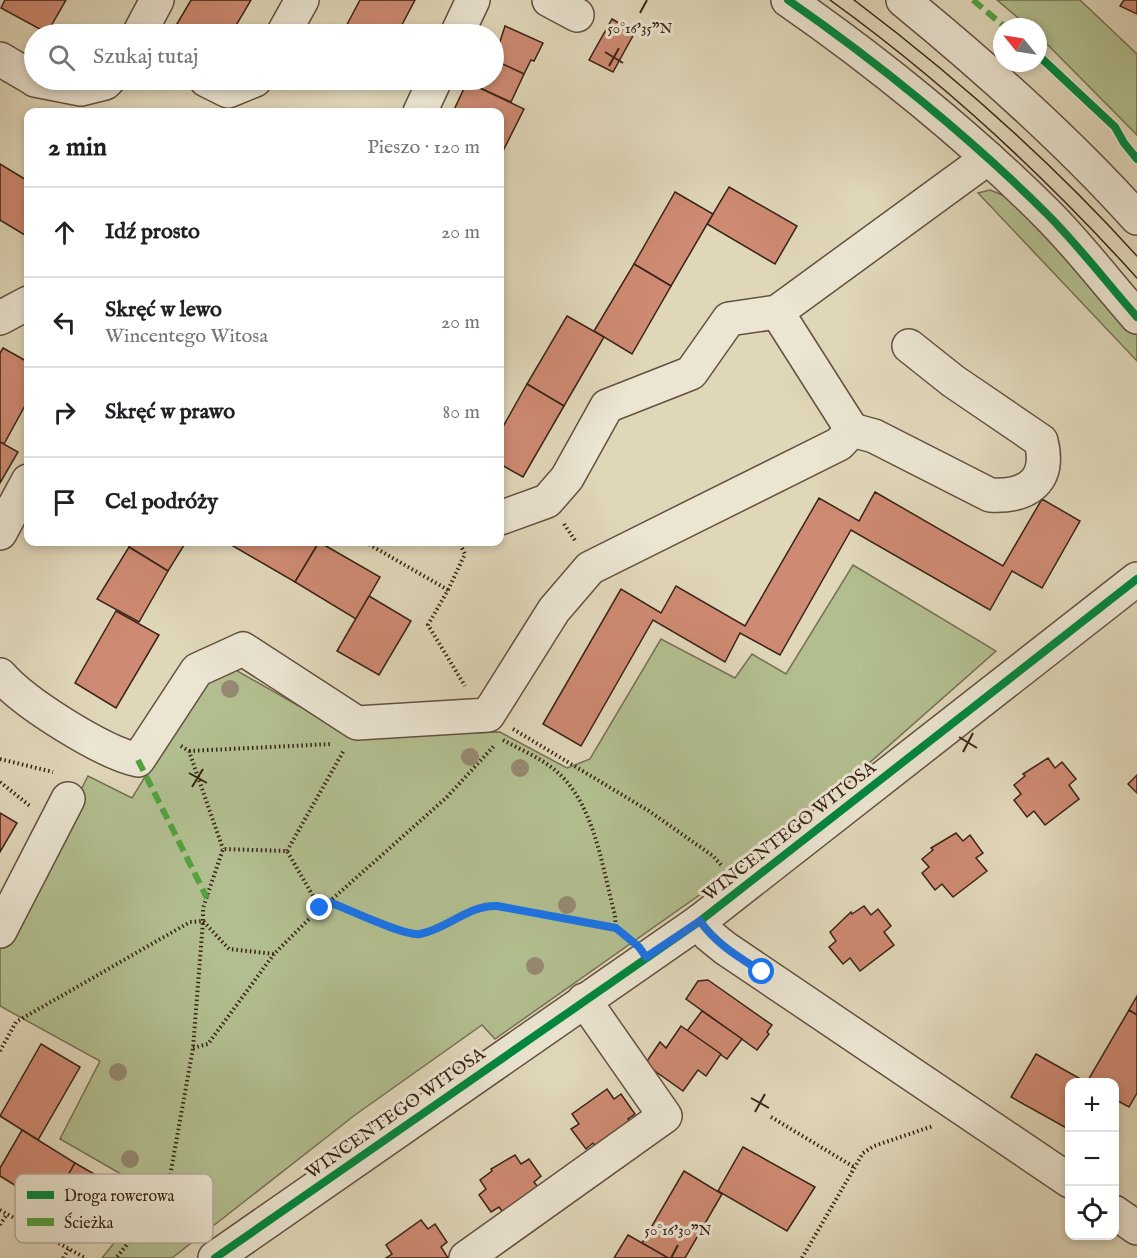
<!DOCTYPE html>
<html lang="pl">
<head>
<meta charset="utf-8">
<style>
  :root { --surface:#fff; --page:#f2f2f2; --text:#202124; --muted:#757577; --line:#e0e0e0 }
  body { margin:0; font-family:"IM FELL English",serif; background:var(--page); color:var(--text) }
  .controls { position:absolute; right:18px; bottom:18px; display:grid; overflow:hidden; border-radius:12px; box-shadow:0 3px 9px #0003 }
  .controls button { width:54px; height:54px; display:grid; place-items:center; padding:0; border:0; border-bottom:2px solid var(--line); background:var(--surface); color:var(--text); font:30px sans-serif }
  .compass { position:absolute; left:993px; top:18px; width:54px; height:54px; border-radius:50%; background:var(--surface); box-shadow:0 3px 9px #0003; rotate:300deg }
  .stop { position:absolute; width:18px; height:18px; margin:-14px; border:4px solid #1a73e8; border-radius:50%; background:#fff }
  .stop.end { background:#1a73e8; border-color:#fff; box-shadow:0 2px 6px #0008 }
  .list { margin:0; padding:0; list-style:none }
  h2 { display:flex; justify-content:space-between; align-items:center; height:78px; margin:0; padding:0 24px; font-size:26px }
  h2 small { font-size:20px; font-weight:400; color:var(--muted) }
  .list li { display:grid; grid-template-columns:39px 1fr auto; gap:18px; align-items:center; box-sizing:border-box; height:90px; padding:0 24px; border-top:2px solid var(--line) }
  .list b { display:block; font-size:22px; white-space:nowrap }
  .list p { margin:0; font-size:20px; white-space:nowrap; color:var(--muted) }
  .list em { font-size:20px; font-style:normal; color:var(--muted) }
  .icon { flex:none; width:33px; height:33px; fill:none; stroke:currentColor; stroke-width:2; stroke-linecap:round; stroke-linejoin:round }
  .map { position:relative; flex:none; width:1137px; height:1258px; overflow:hidden }
  .search { position:absolute; background:var(--surface); box-shadow:0 3px 9px #0003; left:24px; top:24px; width:480px; height:66px; display:flex; align-items:center; gap:15px; box-sizing:border-box; padding:0 21px; border-radius:33px; color:var(--muted); font-size:22px }
  .panel { position:absolute; background:var(--surface); box-shadow:0 3px 9px #0003; left:24px; top:108px; width:480px; height:438px; border-radius:12px }
  .map>svg:first-child { display:block }
</style>
</head>
<body>
<div class="map">
<svg width="1137" height="1258" viewBox="0 0 1137 1258">
  <rect width="100%" height="100%" fill="#e0d7b9"/>
  <filter id="stains"><feTurbulence type="fractalNoise" baseFrequency=".00333" numOctaves="4"/><feColorMatrix values="0 0 0 0 .2 0 0 0 0 .09 0 0 0 0 .02 0 0 0 .5 -.17"/></filter>
  <radialGradient id="worn" r=".72"><stop offset=".6" stop-color="#630" stop-opacity="0"/><stop offset="1" stop-color="#630" stop-opacity=".3"/></radialGradient>
  <g fill="#b2be8f" stroke="#767054" stroke-width="1.5">
    <path d="M997,0h83l57,54v81l-99,-100v-8h-9z"/>
    <path d="M990,190l17,7 130,136v28l-159,-168z"/>
    <path d="M853,565l143,86 -197,174 -304,214 -13,-14 -127,90 -183,143h-70l52,-65 -94,-54 40,-78 -100,-55v-58l88,-172 44,22 72,-117 30,-12 119,68 147,-5 67,36 23,-9 71,-120 74,39 17,-24 34,20z"/>
  </g>
  <g fill="#ce8a72" stroke="#392318" stroke-width="1.5">
    <path d="M5,0h61l-19,33 -46,-25z"/>
    <path d="M191,0h60l-20,34h-48l-9,-5z"/>
    <path d="M360,0h55l-18,34h-55z"/>
    <path d="M1124,0h13v14l-17,-8z"/>
    <path d="M612,19l23,13 -22,40 -24,-12z"/>
    <path d="M505,26l38,17 -9,18 -3,-1 -7,14 -30,-14z"/>
    <path d="M494,60l30,14 -13,28 -44,-20 27,-2z"/>
    <path d="M467,82l57,27 -24,48v-45h-47z"/>
    <path d="M0,164l28,17v56l-28,-17z"/>
    <path d="M729,187l68,39 -22,38 -68,-40z"/>
    <path d="M675,192l38,22 -42,72 -37,-22z"/>
    <path d="M634,264l37,22 -39,68 -38,-23z"/>
    <path d="M567,316l37,21 -40,69 -37,-22z"/>
    <path d="M3,348l25,14v38l-24,44 -4,-2v-89z"/>
    <path d="M527,384l37,22 -41,71 -23,-13v-32z"/>
    <path d="M0,442l18,10 -18,31z"/>
    <path d="M875,492l128,74 39,-67 38,22 -38,67 -30,-17 -22,39 -139,-80 -71,125 -40,-22 -15,29 -72,-42 -72,126 -38,-22 78,-135 40,24 15,-27 69,40 74,-128 40,23z"/>
    <path d="M132,542h54l-18,29 -39,-24z"/>
    <path d="M235,542h84l-24,40 -62,-36z"/>
    <path d="M319,542l61,35 -24,42 -61,-37z"/>
    <path d="M129,547l39,24 -29,51 -42,-23z"/>
    <path d="M369,596l42,25 -32,54 -42,-24z"/>
    <path d="M116,611l43,24 -43,73 -41,-25z"/>
    <path d="M1048,758l7,10 7,-6 14,17 -7,6 10,14 -34,26 -11,-14 -7,6 -13,-17 7,-6 -7,-9 11,-9 -2,-2z"/>
    <path d="M1137,775v18l-9,-9z"/>
    <path d="M0,813l17,10 -17,29z"/>
    <path d="M956,833l7,8 7,-6 13,18 -7,5 11,13 -34,26 -11,-13 -7,6 -13,-17 7,-6 -7,-8 11,-9 -2,-2z"/>
    <path d="M864,906l7,9 7,-6 13,17 -7,6 10,13 -34,26 -10,-13 -7,6 -14,-17 7,-6 -6,-9 21,-20 1,2z"/>
    <path d="M708,980l64,45 -5,7 2,2 -12,16 -71,-51 12,-18z"/>
    <path d="M1137,996v19l-8,-5z"/>
    <path d="M1129,1010l8,5v78l-8,14 -15,-8v-17h-27z"/>
    <path d="M702,1011l40,28 -15,20 -40,-28z"/>
    <path d="M681,1026l40,28 -15,22 -8,-6 -15,21 -38,-27 15,-22 6,6z"/>
    <path d="M41,1044l39,23 -42,73 -38,-24z"/>
    <path d="M1036,1054l50,28h-16v48l-59,-33z"/>
    <path d="M607,1089l7,10 7,-5 14,20 -7,5 8,11 -35,25 -8,-12 -7,6 -15,-20 8,-5 -7,-10z"/>
    <path d="M22,1130l53,33 -25,44 -50,-31v-8z"/>
    <path d="M743,1147l72,40 -28,44 -69,-40z"/>
    <path d="M515,1155l6,9 8,-5 12,17 -7,6 10,13 -35,26 -10,-14 -8,5 -12,-17 7,-6 -6,-9 12,-9 -1,-2z"/>
    <path d="M75,1163l61,35 -25,44 -61,-35z"/>
    <path d="M684,1171l38,23 -37,64h-17l-26,-15z"/>
    <path d="M421,1220l7,9 7,-5 12,18 -6,5 7,11h-62l6,-4 -6,-9z"/>
    <path d="M628,1235l14,8 26,15h-54z"/>
  </g>
  <g fill="none" stroke-linecap="round" stroke-linejoin="round">
    <g stroke="#635040" stroke-width="36">
      <g id="minor">
        <path d="M549,0l28,15"/>
        <path d="M788,0c88,61 183,138 259,214 32,32 60,69 90,103"/>
        <path d="M903,0c83,68 162,138 234,218"/>
        <path d="M139,34l18,-34"/>
        <path d="M283,34l19,-34"/>
        <path d="M457,34l16,-34"/>
        <path d="M0,59l34,20"/>
        <path d="M35,80l46,9 24,-6 3,-3"/>
        <path d="M206,80l22,11 27,-11"/>
        <path d="M420,112l15,-32"/>
        <path d="M0,318l28,-15"/>
        <path d="M852,430l22,6 116,59c38,2 61,-14 51,-54l-88,-60 -44,-35"/>
        <path d="M500,518l47,-17 20,-23 40,-72 84,-33 38,-54 48,-7 211,-154"/>
        <path d="M0,533l28,-52"/>
        <path d="M0,675c24,28 102,77 138,85l59,-90 46,-21 114,74 131,-8 66,-105 36,-42 249,-124 13,-14 -75,-118"/>
        <path d="M700,921l9,14 16,13 345,233"/>
        <path d="M0,931l68,-132"/>
        <path d="M1114,1212l23,16"/>
        <path d="M215,1258l485,-337 437,-342"/>
        <path d="M466,1258l199,-142 -81,-116"/>
      </g>
    </g>
    <g stroke="#392318" stroke-width="4" stroke-dasharray="1.5 3" stroke-linecap="butt">
      <path d="M564,524l12,18"/>
      <path d="M365,542l83,48 -20,35 37,61"/>
      <path d="M448,590l17,-36 -6,-12"/>
      <path d="M513,729l136,82 64,45 9,10"/>
      <path d="M503,740c18,10 38,18 53,31 39,33 46,97 59,144l1,13 9,8"/>
      <path d="M181,746l8,5 34,98"/>
      <path d="M189,751l143,-7"/>
      <path d="M0,759l53,13"/>
      <path d="M0,782l30,24"/>
      <path d="M287,851l57,-101"/>
      <path d="M329,902l117,-104 48,-52"/>
      <path d="M320,908l9,-6 75,30 15,3 59,-28 9,-1 129,22"/>
      <path d="M193,1048l15,-4 66,-90"/>
      <path d="M0,1051l16,-29 174,-100 13,-1 26,28 45,5 46,-46 -33,-57 -64,-2 -20,59v13l-10,127 -23,128 -12,30 -42,52"/>
      <path d="M771,1117l83,50"/>
      <path d="M0,1210l85,48"/>
      <path d="M0,1225l7,-11"/>
      <path d="M63,1258l6,-9"/>
      <path d="M802,1258l61,-105 11,-7 59,-20"/>
    </g>
    <use href="#minor" stroke="#ebe5d2" stroke-width="33"/>
    <g stroke="#392318" stroke-width="1.5">
      <path d="M830,0c112,81 214,175 307,278"/>
      <path d="M854,0c102,77 197,161 283,256"/>
    </g>
    <g stroke="#53a240" stroke-width="6" stroke-dasharray="12 6" stroke-linecap="butt">
      <path d="M973,0l32,27"/>
      <path d="M138,760l69,138"/>
    </g>
    <g stroke="#ebe5d2" stroke-width="11">
      <g id="cycleway">
        <path d="M788,0c88,61 183,138 259,214 32,32 60,69 90,103"/>
        <path d="M1038,55l77,72 9,16 13,16"/>
        <path d="M215,1258l485,-337 437,-342"/>
      </g>
    </g>
    <use href="#cycleway" stroke="#00873e" stroke-width="8"/>
  </g>
  <g fill="#958971">
    <circle cx="230" cy="689" r="9"/>
    <circle cx="470" cy="757" r="9"/>
    <circle cx="520" cy="768" r="9"/>
    <circle cx="567" cy="905" r="9"/>
    <circle cx="535" cy="966" r="9"/>
    <circle cx="118" cy="1072" r="9"/>
    <circle cx="130" cy="1159" r="9"/>
  </g>
  <g fill="none" stroke-linecap="round" stroke-linejoin="round">
    <path stroke="#1a73e8" stroke-width="8" d="M320,908l9,-6c17,6 76,35 91,32 28,-5 47,-29 77,-28l119,22 23,19 7,10 54,-36c16,23 39,36 62,51"/>
  </g>
  <path fill="none" stroke="#392318" stroke-width="2" d="M640,13l7,-13M605,52l18,11M609,66l10,-18M959,737l18,11M963,752l10,-19M189,773l18,10M192,787l11,-18M751,1098l18,10M755,1112l10,-18M671,1258l7,-13"/>
  <g text-anchor="middle" dominant-baseline="central" stroke-width="6" stroke-linejoin="round" paint-order="stroke">
    <g font-size="18" fill="#392318" stroke="#ebe5d2">
      <text transform="translate(790 832) rotate(-38)">WINCENTEGO WITOSA</text>
      <text transform="translate(396 1114) rotate(-35)">WINCENTEGO WITOSA</text>
    </g>
  </g>
  <rect x="15" y="1174" width="198" height="69" rx="9" fill="#ebe5d2" stroke="#b6ab9a" stroke-width="1.5"/>
  <rect x="27" y="1191" width="27" height="8" fill="#00873e"/>
  <rect x="27" y="1218" width="27" height="8" fill="#53a240"/>
  <g font-size="16" fill="#392318">
    <text x="64" y="1201">Droga rowerowa</text>
    <text x="64" y="1228">Ścieżka</text>
  </g>
  <g font-size="15" text-anchor="middle" fill="#392318" stroke="#ebe5d2" stroke-width="6" stroke-linejoin="round" paint-order="stroke">
    <text x="640" y="33">50°16'35"N</text>
    <text x="678" y="1235">50°16'30"N</text>
  </g>
  <rect width="100%" height="100%" filter="url(#stains)"/>
  <rect width="100%" height="100%" fill="url(#worn)"/>
</svg>
<div class="controls">
<button>+</button>
<button>−</button>
<button><svg class="icon" aria-label="locate" viewBox="0 0 24 24"><circle cx="12" cy="12" r="6"/><path d="M12 2v4M12 18v4M2 12h4M18 12h4"/></svg></button>
</div>
<svg class="compass" viewBox="-18 -18 36 36"><path d="M0-13l5 13h-10z" fill="#e53935"/><path d="M0 13l5-13h-10z" fill="#757577"/></svg>
<div class="stop" style="left:762px;top:972px"></div>
<div class="stop end" style="left:320px;top:908px"></div>
<div class="search"><svg class="icon" aria-label="search" viewBox="0 0 24 24"><circle cx="10" cy="10" r="6"/><path d="M15 15l6 6"/></svg>Szukaj tutaj</div>
<section class="panel">
<h2>2 min<small>Pieszo · 120 m</small></h2>
<ul class="list">
<li><svg class="icon" aria-label="ahead" viewBox="0 0 24 24"><path d="M12 20V5M6 11l6-6 6 6"/></svg><div><b>Idź prosto</b></div><em>20 m</em></li>
<li><svg class="icon" aria-label="left" viewBox="0 0 24 24"><path d="M17 20v-9H6M10 6l-5 5 5 5"/></svg><div><b>Skręć w lewo</b><p>Wincentego Witosa</p></div><em>20 m</em></li>
<li><svg class="icon" aria-label="right" viewBox="0 0 24 24"><path d="M7 20v-9h11M14 6l5 5-5 5"/></svg><div><b>Skręć w prawo</b></div><em>80 m</em></li>
<li><svg class="icon" aria-label="arrive" viewBox="0 0 24 24"><path d="M6 21V4h12l-3 4 3 4H6"/></svg><div><b>Cel podróży</b></div></li>
</ul>
</section>
</div>
</body>
</html>
